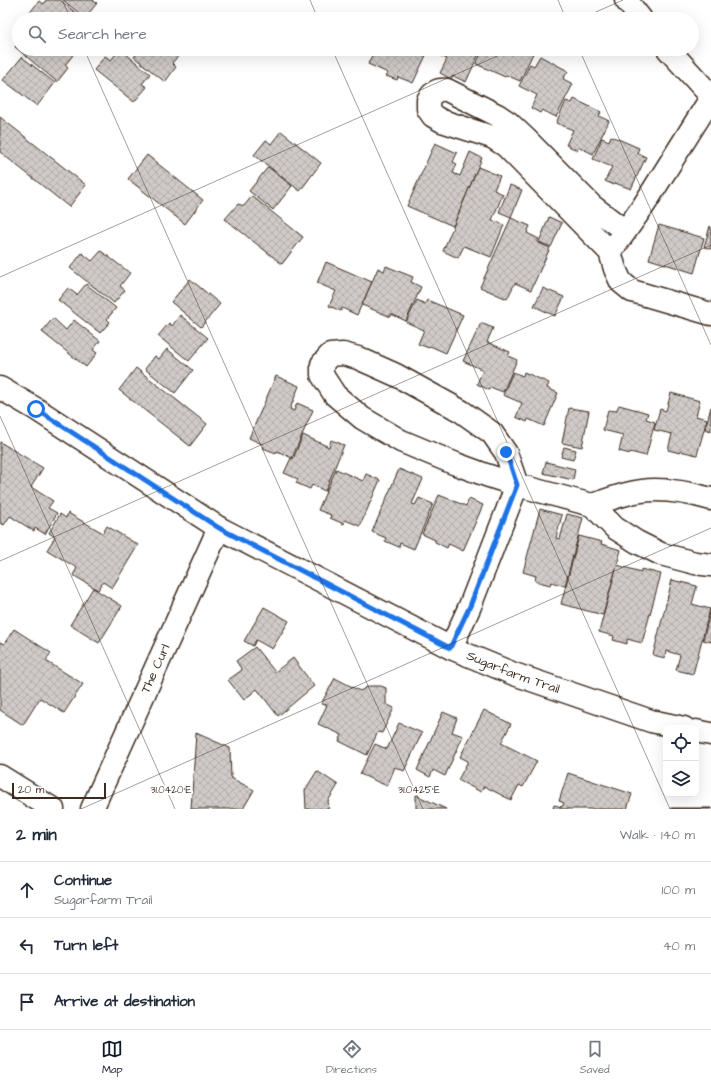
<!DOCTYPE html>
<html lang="en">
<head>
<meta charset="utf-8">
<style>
  :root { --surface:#fff; --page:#f6f6f7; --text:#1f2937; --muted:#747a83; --line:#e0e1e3; --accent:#111827 }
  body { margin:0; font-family:"Architects Daughter",sans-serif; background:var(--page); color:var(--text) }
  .controls { position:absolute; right:12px; bottom:12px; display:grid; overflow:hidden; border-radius:8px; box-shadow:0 4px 16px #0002 }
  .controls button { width:36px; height:36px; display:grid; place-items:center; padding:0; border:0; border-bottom:1px solid var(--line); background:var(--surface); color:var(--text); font:20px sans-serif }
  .scale { position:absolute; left:12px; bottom:10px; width:94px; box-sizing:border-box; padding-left:4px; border:2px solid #3b2a1e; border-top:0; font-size:11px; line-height:14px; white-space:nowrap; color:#3b2a1e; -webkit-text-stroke:3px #fff; paint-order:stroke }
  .stop { position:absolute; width:12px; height:12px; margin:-9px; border:3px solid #1a73e8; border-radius:50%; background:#fff }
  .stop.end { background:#1a73e8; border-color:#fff; box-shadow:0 1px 4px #0008 }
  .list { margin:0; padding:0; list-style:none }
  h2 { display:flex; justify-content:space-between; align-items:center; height:52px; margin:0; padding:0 16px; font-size:17px }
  h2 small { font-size:13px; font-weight:400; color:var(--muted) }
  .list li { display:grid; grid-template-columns:26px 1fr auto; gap:12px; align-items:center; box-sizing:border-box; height:56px; padding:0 16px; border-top:1px solid var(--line) }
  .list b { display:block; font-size:15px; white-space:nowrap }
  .list p { margin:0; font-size:13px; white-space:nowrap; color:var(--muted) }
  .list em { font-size:13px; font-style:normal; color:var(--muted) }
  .icon { flex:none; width:22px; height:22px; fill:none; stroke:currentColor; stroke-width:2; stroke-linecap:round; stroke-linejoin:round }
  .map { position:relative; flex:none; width:711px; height:809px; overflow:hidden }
  .search { position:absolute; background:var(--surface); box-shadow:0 4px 16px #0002; left:12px; right:12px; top:12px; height:44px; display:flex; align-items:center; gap:10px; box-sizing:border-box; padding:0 14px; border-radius:22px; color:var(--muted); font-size:15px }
  .sheet { height:220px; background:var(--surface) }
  nav { display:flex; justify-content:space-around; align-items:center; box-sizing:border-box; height:56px; border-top:1px solid var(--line); background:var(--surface); font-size:11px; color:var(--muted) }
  nav a { display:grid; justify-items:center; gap:2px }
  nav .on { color:var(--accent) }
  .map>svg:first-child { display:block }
</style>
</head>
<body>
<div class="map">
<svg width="711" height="809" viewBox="0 0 711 809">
  <defs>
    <pattern id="building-cross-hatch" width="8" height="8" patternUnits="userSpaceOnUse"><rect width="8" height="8" fill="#cfcac7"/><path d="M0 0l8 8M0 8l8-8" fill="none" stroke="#b3aeaa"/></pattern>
  </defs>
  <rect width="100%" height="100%" fill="#fff"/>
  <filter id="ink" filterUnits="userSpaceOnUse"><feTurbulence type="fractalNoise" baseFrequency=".025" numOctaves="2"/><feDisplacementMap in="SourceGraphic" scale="8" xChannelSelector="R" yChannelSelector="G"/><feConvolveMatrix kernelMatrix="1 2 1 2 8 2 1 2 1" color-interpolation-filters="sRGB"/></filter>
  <g filter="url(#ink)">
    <g fill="url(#building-cross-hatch)" stroke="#3b2a1e">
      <path d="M46,0h14l23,19h-50l-5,-4 11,-14 4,3z"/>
      <path d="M63,0h31l-1,1 4,2 -12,15z"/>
      <path d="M19,42v7h47l7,6 -8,10 3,3 -11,14 -42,-35z"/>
      <path d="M120,49l30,25 -8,10 5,3 -13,15 -40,-32 11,-14 6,4z"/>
      <path d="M141,49h35l5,4 -9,10 4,4 -11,15 -31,-25z"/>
      <path d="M375,49h48l5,2 -15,32 -15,-6 -1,3 -11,-4 2,-3 -20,-9z"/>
      <path d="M429,49h52l-15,33 -13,-6 -2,3 -11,-6 7,-14 -19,-9z"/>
      <path d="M483,49h52l-15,32 -14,-6 -1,2 -29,-13z"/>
      <path d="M540,56l28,15 -5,8 10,5 -17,33 -14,-7 -2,3 -9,-5 6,-13 -18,-9 11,-22 4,2z"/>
      <path d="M22,57l33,26 -18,23 -34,-26z"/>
      <path d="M574,99l27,13 -2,4 10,5 -16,33 -14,-7 -2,3 -11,-5 7,-15 -17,-7 10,-22 6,2z"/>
      <path d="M0,117l86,68 -17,22 -69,-55z"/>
      <path d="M281,131l40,32 -21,28 -46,-36 12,-15 5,4z"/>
      <path d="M611,136l28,12 -2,5 9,4 -15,32 -16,-6 -1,2 -9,-4 7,-14 -19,-8 9,-21 7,3z"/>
      <path d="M435,143l22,10 -4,9 4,2 -4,9 7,3 10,-24 12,6 -29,68 -46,-20z"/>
      <path d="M147,155l56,45 -18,24 -57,-45z"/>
      <path d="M268,167l24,19 -19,24 -24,-19z"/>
      <path d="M478,167l22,9 -6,14 9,4 -11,26 12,5 -13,32 -27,-11 -6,12 -15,-7z"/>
      <path d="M510,185l12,5 -11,27 -12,-5z"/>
      <path d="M252,196l51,41 -21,27 -57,-45 13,-15 6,2z"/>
      <path d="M549,217l13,6 -11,24 -12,-5z"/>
      <path d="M511,218l19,8 -3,7 12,6 -2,3 13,6 -19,42 -16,-7 -8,16 -27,-12z"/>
      <path d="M659,225l45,13 -10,35 -45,-14z"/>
      <path d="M710,226l1,1v22l-7,-2z"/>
      <path d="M101,251l29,22 -10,13 5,4 -11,13 -44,-35 12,-15 10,8z"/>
      <path d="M326,262l46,20 -15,33 -15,-7 -1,3 -12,-5 7,-15 -19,-8z"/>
      <path d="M386,266l27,11 -2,5 10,5 -15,34 -15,-7v3l-29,-12 16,-37 6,3z"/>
      <path d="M190,279l30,25 -19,23 -30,-25z"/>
      <path d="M86,284l30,24 -9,11 3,3 -10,11 -42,-33 10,-12 9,7z"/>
      <path d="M543,288l21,9 -9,19 -21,-10z"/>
      <path d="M417,300l8,4 2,-4 36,15 -17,38 -16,-7 -1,2 -11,-4 6,-14 -18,-8z"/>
      <path d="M180,315l28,23 -19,23 -31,-25 11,-13 3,3z"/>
      <path d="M53,318l13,12 8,-10 26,21 -7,9 4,3 -11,14 -44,-35z"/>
      <path d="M481,323l12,5 -6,14 23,10 -2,4 9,4 -14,32 -13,-5 -1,3 -12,-6 6,-14 -20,-9z"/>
      <path d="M167,349l26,21 -18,23 -30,-24 10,-13 4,3z"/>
      <path d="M136,368l71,56 -17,22 -71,-56z"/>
      <path d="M513,372l10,4 1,-4 25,11 -2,5 11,5 -14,33 -16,-7 -1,3 -11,-5 6,-14 -19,-8z"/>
      <path d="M276,376l23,10 -9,23 4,2 3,-8 16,7 -21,48 -15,-7 -1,2 -13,-5 1,-3 -15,-7z"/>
      <path d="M671,393l29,8 -4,15 11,3 -10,36 -17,-4v2l-12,-3 4,-16 -18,-4 6,-21 6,2z"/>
      <path d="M619,405l29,8 -2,6 9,3 -9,34 -16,-4v2l-11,-3 4,-16 -20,-5 5,-20 8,1z"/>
      <path d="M711,407v24l-6,-2z"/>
      <path d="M569,408l20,3 -7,36 -20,-4z"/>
      <path d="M303,435l26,12 2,-7 13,5 -19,46 -13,-6 -2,4 -14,-6 2,-4 -14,-6 7,-15 2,1z"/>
      <path d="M0,442l43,26 -12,19 22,14 -5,7 9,5 -12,21 -10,-6 -1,3 -24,-15 -6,9 -4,-2z"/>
      <path d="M564,447l12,3 -3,10 -12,-3z"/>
      <path d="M546,462l29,7 -2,11 -30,-7z"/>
      <path d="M336,469l27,12 3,-7 14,6 -20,46 -15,-6 -1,4 -14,-6 1,-3 -13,-5z"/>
      <path d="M399,469l24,10 -11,25 3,1 4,-7 14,6 -19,45 -14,-6 -1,4 -14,-6 1,-3 -14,-6z"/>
      <path d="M439,495l27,11 3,-7 14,6 -20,46 -14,-7 -2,4 -12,-6v-2l-13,-6z"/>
      <path d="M540,509l22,6 -6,23 4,1 7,-25 16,4 -18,68 -14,-4 -1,3 -15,-4 1,-5 -13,-4z"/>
      <path d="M68,513l35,20 4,-7 31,19 -26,43 -9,-6 -5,8 -25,-15 4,-7 -30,-18 8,-13 -6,-4 11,-19 6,4z"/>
      <path d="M579,536l23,6 -1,2 20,6 -18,65 -42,-11z"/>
      <path d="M617,565l24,7v-3l20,5 -19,69 -15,-4v5l-14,-4 1,-4 -15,-4z"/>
      <path d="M672,580l25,6 -5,18 18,5 -17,65 -17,-4 4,-15 -14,-4 -1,7 -12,-3z"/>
      <path d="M93,588l29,18 -23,37 -29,-18z"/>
      <path d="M264,607l25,14 -17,28 -16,-9 -3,6 -9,-5z"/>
      <path d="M711,609v33l-8,-2z"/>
      <path d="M14,629l37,24 -5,8 37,23 -19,29 -24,-15 -17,27 -23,-15v-68l4,2z"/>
      <path d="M255,647l20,25 18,-14 21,28 -36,30 -21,-27 -13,11 -16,-20 14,-10 -6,-9z"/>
      <path d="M335,678l25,13 9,-5h12l5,2v16l8,4 -12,25 -4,-1 -11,23 -28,-14 3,-6 -24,-11 9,-19 -6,-1z"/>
      <path d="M484,710l27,14 -10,19 36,18 -14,26 -4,-2 -8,15 -27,-14 -3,6 -23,-12 10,-19 -8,-4z"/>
      <path d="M443,712l14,6 -5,14 11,4 -18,40 -12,-6 -3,7 -13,-7z"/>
      <path d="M399,723l23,10 -18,38 -9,-4 -8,19 -27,-12 15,-30 12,5z"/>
      <path d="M196,733l34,15 1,30 23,12 -11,19h-52z"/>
      <path d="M317,771l21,14 -10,16 1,8h-23l-1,-19z"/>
      <path d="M568,773l64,21 -5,15h-74l1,-4 8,2 2,-4 -5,-2z"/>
      <path d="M416,795l30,14h-30z"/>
      <rect x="671" y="808" width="40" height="1"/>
    </g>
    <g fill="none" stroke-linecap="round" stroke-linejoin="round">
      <g stroke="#3b2a1e" stroke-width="25">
        <g id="minor">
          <path d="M626,0l15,19"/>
          <path d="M668,49l43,47"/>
          <path d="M625,231l-33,-25 -67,-68 -16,-15 -12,-8 -50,-25c-10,-1 -14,2 -19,10v9l5,7 9,5 50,16 14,9 104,106 5,17 6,13 11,9 79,23"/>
          <path d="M617,243l27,-38 67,-107"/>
          <path id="s1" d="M0,388l36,21 183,119 232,120 63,26 137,47 33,7"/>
          <path d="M592,505c20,-7 42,-15 63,-15 18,0 39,4 56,9"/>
          <path d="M451,648l19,-42 47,-121 -11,-32 -14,-20 -31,-22 -65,-36 -38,-17 -15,-4 -13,1 -8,9v11l13,20 27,23 39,23 55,23 30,11 31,10 75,20 23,23 22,14 24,12 34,9 16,2"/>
          <path d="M696,731l15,3"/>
          <path d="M0,776l53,33"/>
          <path id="s2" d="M92,809l127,-281"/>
        </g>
      </g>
      <use href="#minor" stroke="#fff" stroke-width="22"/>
    </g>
  </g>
  <g fill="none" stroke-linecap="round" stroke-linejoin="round" filter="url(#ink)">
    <path stroke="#1a73e8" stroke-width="5" d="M36,409l183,119 231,120 20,-42 47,-121 -11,-33"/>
  </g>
  <path fill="none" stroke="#3b2a1e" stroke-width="1" stroke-opacity="0.45" d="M62,0l9,19M310,0l8,19M558,0l8,19M580,19l43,-19M84,49l339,760M332,49l338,760M579,49l132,296M0,277l513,-228M0,416l175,393M0,561l711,-316M81,809l630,-281"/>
  <g text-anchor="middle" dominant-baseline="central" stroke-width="4" stroke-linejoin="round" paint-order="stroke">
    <g font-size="13" fill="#3b2a1e" stroke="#fff">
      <text stroke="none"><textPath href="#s2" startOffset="154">The Curl</textPath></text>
      <text stroke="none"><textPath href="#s1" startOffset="588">Sugarfarm Trail</textPath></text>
    </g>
  </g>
  <g font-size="10" text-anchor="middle" fill="#3b2a1e" stroke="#fff" stroke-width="4" stroke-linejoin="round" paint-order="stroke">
    <text x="171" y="793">31.0420°E</text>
    <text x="419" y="793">31.0425°E</text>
  </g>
</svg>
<div class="controls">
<button><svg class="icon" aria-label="locate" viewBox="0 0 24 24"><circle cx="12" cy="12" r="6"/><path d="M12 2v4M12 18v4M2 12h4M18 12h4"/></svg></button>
<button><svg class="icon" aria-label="layers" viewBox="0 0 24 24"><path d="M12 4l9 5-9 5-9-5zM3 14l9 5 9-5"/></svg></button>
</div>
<div class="scale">20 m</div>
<div class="stop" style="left:36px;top:409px"></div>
<div class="stop end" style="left:506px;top:452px"></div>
<div class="search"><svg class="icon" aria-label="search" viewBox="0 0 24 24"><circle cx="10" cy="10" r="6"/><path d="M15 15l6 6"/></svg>Search here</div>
</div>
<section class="sheet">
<h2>2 min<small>Walk · 140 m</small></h2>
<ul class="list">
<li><svg class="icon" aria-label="ahead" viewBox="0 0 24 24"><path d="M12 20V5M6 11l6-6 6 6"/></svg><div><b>Continue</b><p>Sugarfarm Trail</p></div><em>100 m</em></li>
<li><svg class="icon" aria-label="left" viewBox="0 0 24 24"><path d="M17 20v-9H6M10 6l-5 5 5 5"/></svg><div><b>Turn left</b></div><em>40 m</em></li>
<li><svg class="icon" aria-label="arrive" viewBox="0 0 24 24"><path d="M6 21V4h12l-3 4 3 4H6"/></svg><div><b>Arrive at destination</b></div></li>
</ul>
</section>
<nav>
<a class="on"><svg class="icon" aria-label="map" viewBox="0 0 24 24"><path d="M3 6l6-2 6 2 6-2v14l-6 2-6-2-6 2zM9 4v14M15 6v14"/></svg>Map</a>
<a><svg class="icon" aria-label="directions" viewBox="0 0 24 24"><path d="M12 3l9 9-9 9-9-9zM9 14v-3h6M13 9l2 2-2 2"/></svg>Directions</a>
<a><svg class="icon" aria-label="saved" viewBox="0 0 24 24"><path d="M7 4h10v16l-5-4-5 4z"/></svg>Saved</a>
</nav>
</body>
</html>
